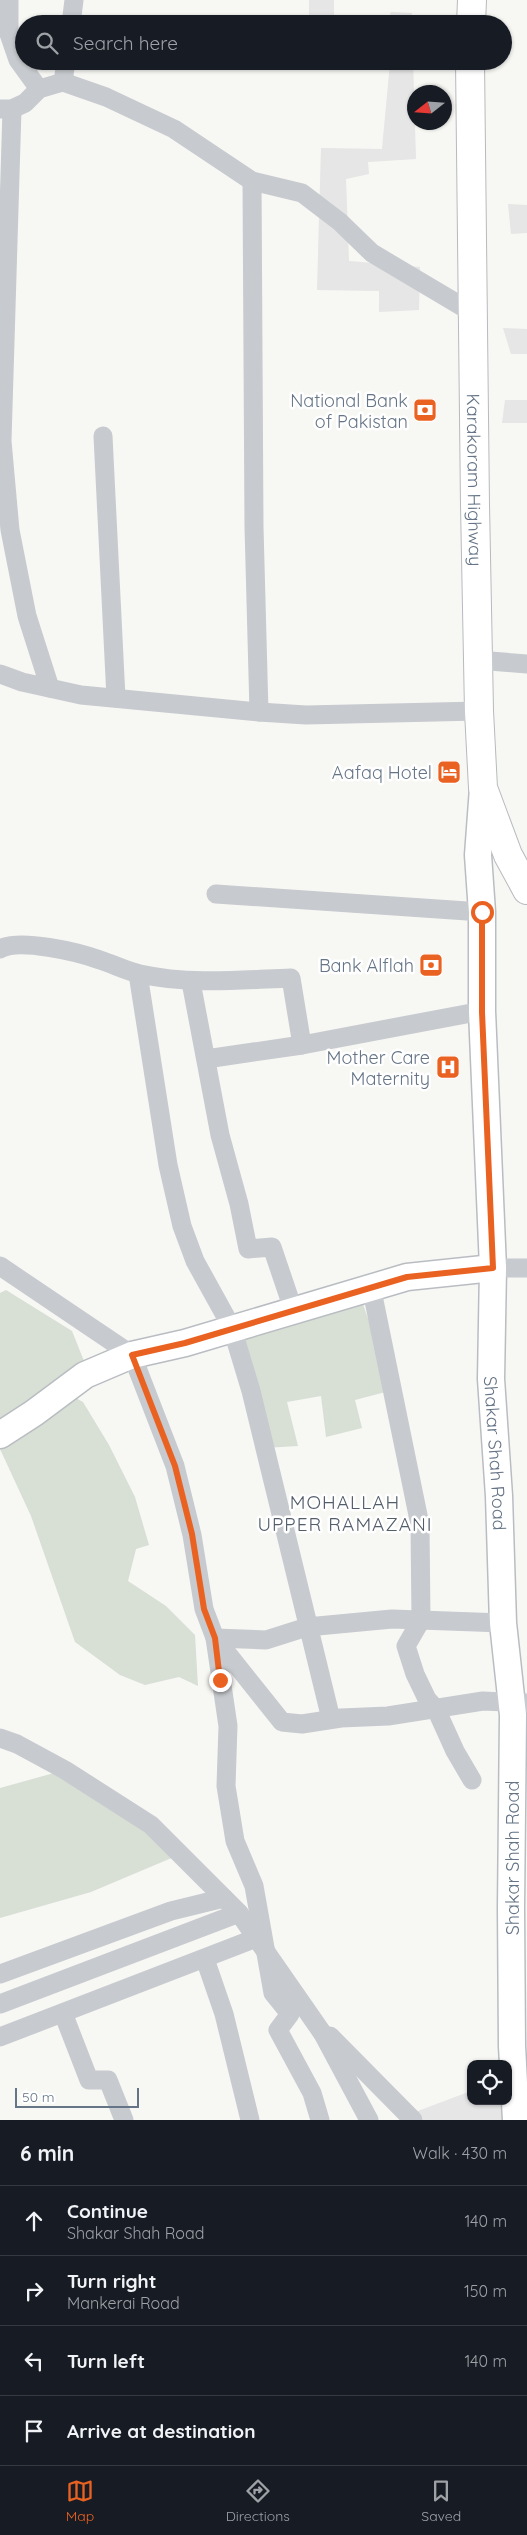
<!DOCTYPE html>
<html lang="en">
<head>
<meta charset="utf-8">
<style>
  :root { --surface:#171b24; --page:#20242c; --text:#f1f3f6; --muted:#9ea1a6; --line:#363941; --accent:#ea6221 }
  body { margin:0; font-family:Quicksand,sans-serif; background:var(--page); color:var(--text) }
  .controls { position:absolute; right:15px; bottom:15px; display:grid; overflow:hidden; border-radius:10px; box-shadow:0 1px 4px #0004 }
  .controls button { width:45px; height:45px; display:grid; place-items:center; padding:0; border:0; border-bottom:1px solid var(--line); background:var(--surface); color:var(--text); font:25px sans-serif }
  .compass { position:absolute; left:407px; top:85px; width:45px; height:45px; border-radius:50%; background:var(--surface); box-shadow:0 1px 4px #0004; rotate:253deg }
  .scale { position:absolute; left:15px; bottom:12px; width:124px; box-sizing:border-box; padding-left:5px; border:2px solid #657486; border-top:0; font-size:14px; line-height:18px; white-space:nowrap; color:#657486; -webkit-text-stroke:4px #fff; paint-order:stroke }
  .stop { position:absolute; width:15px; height:15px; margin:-11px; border:4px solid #ea6221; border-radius:50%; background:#fff }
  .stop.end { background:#ea6221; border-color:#fff; box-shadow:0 1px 5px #0008 }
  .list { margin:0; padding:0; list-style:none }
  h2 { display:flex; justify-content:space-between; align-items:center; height:65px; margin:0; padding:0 20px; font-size:21px }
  h2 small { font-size:16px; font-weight:400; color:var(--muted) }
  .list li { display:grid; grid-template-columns:32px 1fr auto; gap:15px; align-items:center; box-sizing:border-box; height:70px; padding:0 20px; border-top:1px solid var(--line) }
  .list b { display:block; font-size:19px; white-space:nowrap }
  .list p { margin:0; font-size:16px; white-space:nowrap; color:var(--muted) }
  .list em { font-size:16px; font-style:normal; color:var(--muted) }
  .icon { flex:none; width:28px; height:28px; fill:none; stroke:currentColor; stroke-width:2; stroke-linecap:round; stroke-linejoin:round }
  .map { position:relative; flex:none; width:527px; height:2120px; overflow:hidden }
  .search { position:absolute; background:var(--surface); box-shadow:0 1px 4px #0004; left:15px; right:15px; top:15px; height:55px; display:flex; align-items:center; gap:12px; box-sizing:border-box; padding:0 18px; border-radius:28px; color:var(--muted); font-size:19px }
  .sheet { height:345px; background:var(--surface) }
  nav { display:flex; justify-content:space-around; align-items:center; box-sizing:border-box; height:70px; border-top:1px solid var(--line); background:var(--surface); font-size:14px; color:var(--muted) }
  nav a { display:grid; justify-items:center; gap:2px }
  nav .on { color:var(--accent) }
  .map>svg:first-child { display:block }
</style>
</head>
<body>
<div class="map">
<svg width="527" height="2120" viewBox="0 0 527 2120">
  <rect width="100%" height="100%" fill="#f7f7f4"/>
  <g fill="#e5e6e5">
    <rect x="309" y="0" width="25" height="24"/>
    <path d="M391,12l21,1v11h-26z"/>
    <path d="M309,61h104l3,98 -48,3 1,12 -23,5 3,82 71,6 -1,43 -40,2v-21l-62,-1 4,-142 61,1 8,-86z"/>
    <path d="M508,204l19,1v28l-16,1z"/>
    <path d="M503,328l24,1v25h-16z"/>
    <path d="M505,400h22v23h-25z"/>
    <path d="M471,2091v10h37l8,19h-103l-3,-6z"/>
  </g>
  <g fill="#d8dfd5">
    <path d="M6,1290l66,41 16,40 -25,20 20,11 26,43 26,52 14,48 -13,4 -8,32 38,25 29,29 3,51 -19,-9 -34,8 -25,-10 -45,-33 -44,-126 -31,-67v-156z"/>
    <path d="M358,1290l35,100 -38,10 7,28 -36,9 -5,-41 -34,6 11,44 -34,2 -32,-120z"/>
    <path d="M65,1770l116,84 -90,38 -91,26v-130z"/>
  </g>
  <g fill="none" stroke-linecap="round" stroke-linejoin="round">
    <g stroke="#b9bdc2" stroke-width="29">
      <g id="secondary">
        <path id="s1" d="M483,788l-5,67 4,57v99l11,257 -2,111 8,117 4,127 10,92 -2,193 1,138 4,74"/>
        <path d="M0,1435l34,-22 51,-38 47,-20 53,-12 222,-66 86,-9"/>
      </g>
    </g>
    <g stroke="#b7babe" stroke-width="30">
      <g id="highway">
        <path d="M471,24l1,-24"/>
        <path id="s2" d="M470,61l5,444 4,206 4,77 25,67 19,35"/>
      </g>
    </g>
    <g stroke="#c7cace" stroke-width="19">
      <path d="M9,0v34l9,26 21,29"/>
      <path d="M71,24l3,-24"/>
      <path d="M63,82l3,-21"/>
      <path d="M1,109h11l13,-6 14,-14 24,-7 43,15 68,32 78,52 50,12 38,29 32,31 101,60"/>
      <path d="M12,109l-10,332 8,89 17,86 23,72"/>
      <path d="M252,181l2,346 5,185"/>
      <path d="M103,436l13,262"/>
      <path d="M478,660l49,4"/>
      <path d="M0,674l22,8 59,13 178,17 47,3 173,-4"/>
      <path d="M216,894l266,18"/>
      <path d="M0,949c19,-11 78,3 100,11 13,4 26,11 40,14 50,11 100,6 151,4l11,67"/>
      <path d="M138,974l30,191 14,61 13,35 37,67 19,63 80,328"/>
      <path d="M191,982l29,153 19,69 9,45 24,-2 21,62"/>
      <path d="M206,1059l96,-14 180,-34"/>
      <path d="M0,1266l132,89 43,111 17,69 12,74 11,29 67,84 20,2 39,-6 47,-2 95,-15 44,2"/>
      <path d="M493,1268h34"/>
      <path d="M371,1286l49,239 1,95 -15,26 9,28 12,25 9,10 19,42 17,29"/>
      <path d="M0,1738l17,6 48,26 86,55 88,88 84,121 46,86"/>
      <path d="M205,1959l19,55 26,106"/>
      <path d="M0,1974l171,-63 53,-13"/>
      <path d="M0,2004l239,-91"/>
      <path d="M63,2013l26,67h19l16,40"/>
      <path d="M330,2036l83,84"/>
      <path d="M0,2037l256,-99"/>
      <path d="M320,2120l-8,-27 -34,-63 12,-16 -17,-21 -19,-107 -19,-45 -9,-55 2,-60 -13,-88 51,2 41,-13 85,-8 111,4"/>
    </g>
    <use href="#secondary" stroke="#fff" stroke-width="26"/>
    <use href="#highway" stroke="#fff" stroke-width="28"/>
  </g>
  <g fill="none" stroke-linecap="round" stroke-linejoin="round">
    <path stroke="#ea6221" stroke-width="6" d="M220,1680l-5,-42 -11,-29 -12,-75 -17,-68 -43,-111 53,-12 222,-66 86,-9 -11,-256v-100"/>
  </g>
  <defs>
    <g id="bank-square" transform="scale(1.25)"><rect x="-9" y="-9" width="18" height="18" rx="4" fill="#ea6221" stroke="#fff"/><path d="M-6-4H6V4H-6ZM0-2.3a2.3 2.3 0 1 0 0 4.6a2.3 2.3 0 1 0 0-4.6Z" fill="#fff"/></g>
    <g id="hotel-square" transform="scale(1.25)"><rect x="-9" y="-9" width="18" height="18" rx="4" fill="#ea6221" stroke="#fff"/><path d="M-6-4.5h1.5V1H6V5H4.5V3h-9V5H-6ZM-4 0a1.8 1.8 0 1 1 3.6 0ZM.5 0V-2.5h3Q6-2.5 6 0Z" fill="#fff"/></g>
    <g id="hospital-square" transform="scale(1.25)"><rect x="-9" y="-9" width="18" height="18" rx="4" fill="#ea6221" stroke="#fff"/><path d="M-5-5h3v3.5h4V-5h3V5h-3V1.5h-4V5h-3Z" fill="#fff"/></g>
  </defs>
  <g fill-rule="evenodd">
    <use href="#bank-square" x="425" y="410"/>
    <use href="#hotel-square" x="449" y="772"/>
    <use href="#bank-square" x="431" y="965"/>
    <use href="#hospital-square" x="448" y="1067"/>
  </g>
  <g text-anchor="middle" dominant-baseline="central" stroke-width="5" stroke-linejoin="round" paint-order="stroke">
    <g font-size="18" fill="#657486" stroke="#fff" text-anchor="end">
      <text x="408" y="400">National Bank<tspan x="408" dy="21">of Pakistan</tspan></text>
      <text x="432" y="772">Aafaq Hotel</text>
      <text x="414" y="965">Bank Alflah</text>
      <text x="430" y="1057">Mother Care<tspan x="430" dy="21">Maternity</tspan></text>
    </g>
    <g font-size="18" fill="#657486" stroke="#fff">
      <text stroke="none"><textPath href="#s2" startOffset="419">Karakoram Highway</textPath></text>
      <text stroke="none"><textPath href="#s1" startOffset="666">Shakar Shah Road</textPath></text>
      <text transform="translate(512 1858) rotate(-90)">Shakar Shah Road</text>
    </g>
    <g font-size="19" letter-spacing="1" fill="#535e6b" stroke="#fff">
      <text x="345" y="1502">MOHALLAH<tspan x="345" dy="22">UPPER RAMAZANI</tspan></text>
    </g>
  </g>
</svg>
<div class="controls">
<button><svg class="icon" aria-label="locate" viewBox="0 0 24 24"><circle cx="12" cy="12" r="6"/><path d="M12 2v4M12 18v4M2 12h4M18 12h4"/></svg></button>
</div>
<svg class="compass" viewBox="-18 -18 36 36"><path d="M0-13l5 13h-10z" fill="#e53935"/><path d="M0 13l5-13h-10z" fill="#9ea1a6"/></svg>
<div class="scale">50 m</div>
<div class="stop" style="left:482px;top:912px"></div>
<div class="stop end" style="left:220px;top:1680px"></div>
<div class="search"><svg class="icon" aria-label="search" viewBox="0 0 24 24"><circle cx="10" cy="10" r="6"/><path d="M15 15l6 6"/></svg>Search here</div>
</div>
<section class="sheet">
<h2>6 min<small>Walk · 430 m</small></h2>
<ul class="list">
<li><svg class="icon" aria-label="ahead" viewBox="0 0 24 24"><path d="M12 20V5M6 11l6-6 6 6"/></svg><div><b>Continue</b><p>Shakar Shah Road</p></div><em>140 m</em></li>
<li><svg class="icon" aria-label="right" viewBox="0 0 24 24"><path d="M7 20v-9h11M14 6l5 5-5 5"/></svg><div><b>Turn right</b><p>Mankerai Road</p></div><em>150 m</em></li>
<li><svg class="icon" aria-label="left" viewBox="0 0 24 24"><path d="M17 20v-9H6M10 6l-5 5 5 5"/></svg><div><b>Turn left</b></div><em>140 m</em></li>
<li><svg class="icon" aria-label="arrive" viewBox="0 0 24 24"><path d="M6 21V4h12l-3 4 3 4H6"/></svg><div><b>Arrive at destination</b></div></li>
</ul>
</section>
<nav>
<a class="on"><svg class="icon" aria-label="map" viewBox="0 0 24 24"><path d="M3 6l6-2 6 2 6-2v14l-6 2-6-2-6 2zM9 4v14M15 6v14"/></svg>Map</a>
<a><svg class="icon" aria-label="directions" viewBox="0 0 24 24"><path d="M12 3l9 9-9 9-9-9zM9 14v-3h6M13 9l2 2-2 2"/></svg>Directions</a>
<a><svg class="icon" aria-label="saved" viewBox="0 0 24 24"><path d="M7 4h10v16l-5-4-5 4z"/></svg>Saved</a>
</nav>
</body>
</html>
